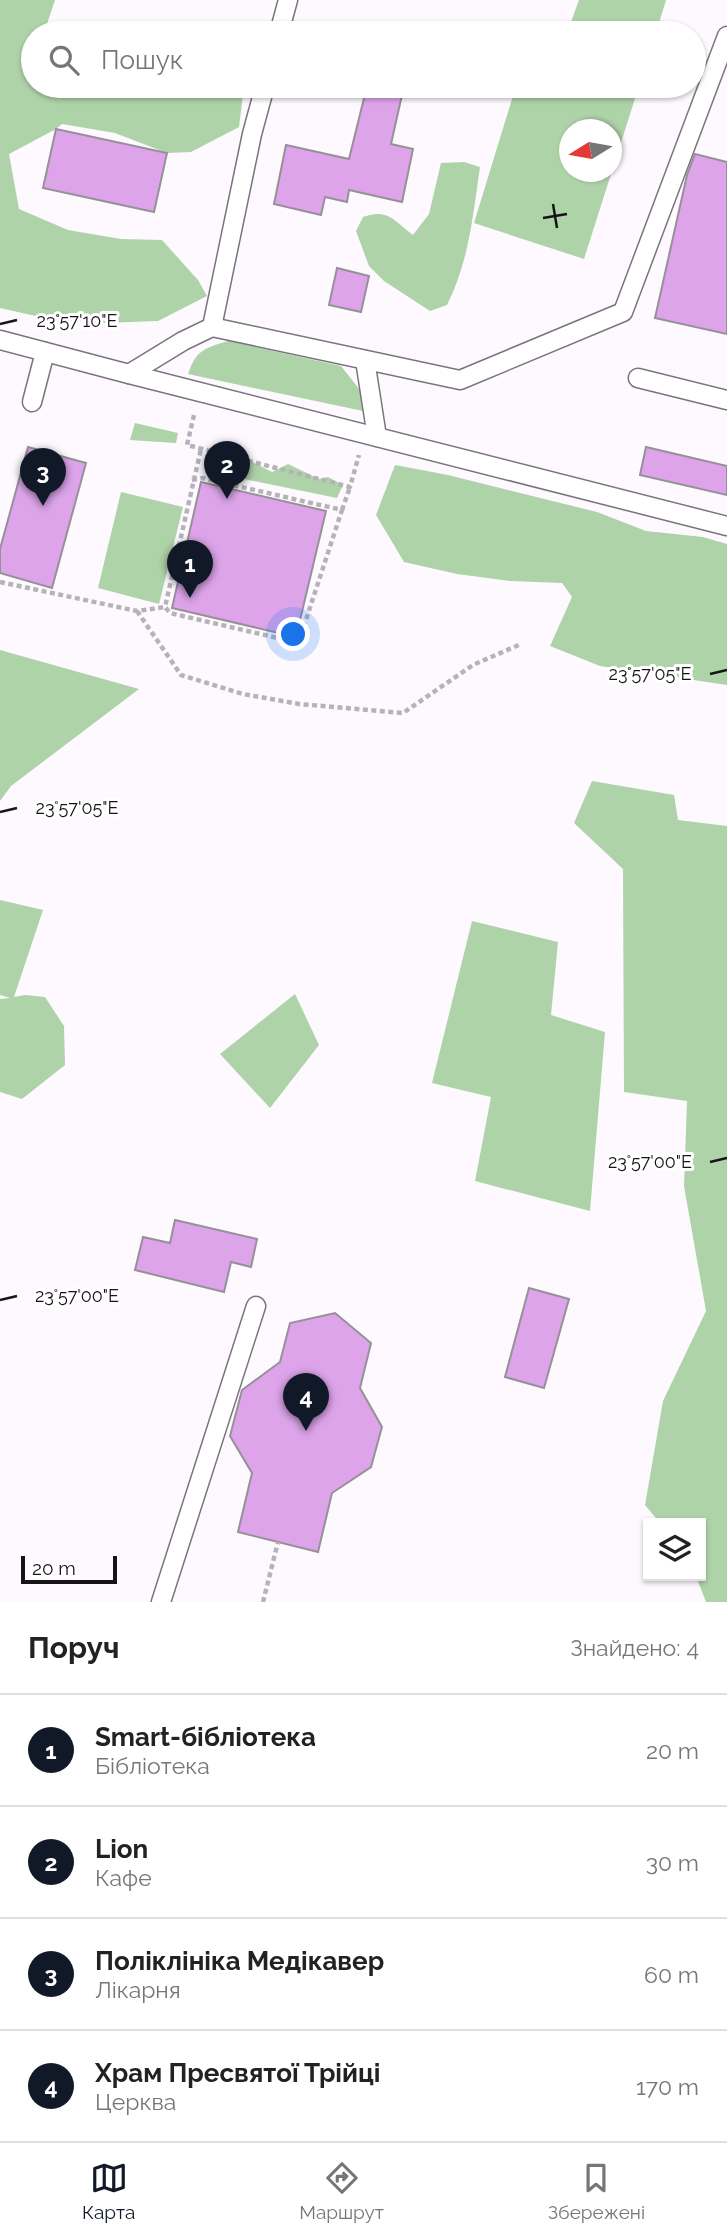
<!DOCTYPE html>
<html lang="uk">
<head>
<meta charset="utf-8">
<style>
  :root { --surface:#fff; --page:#f6f6f6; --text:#222; --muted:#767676; --line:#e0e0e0; --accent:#111827 }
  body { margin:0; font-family:Raleway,sans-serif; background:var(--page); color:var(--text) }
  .controls { position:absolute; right:21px; bottom:21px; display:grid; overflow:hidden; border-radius:0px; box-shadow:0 2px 5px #0004 }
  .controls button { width:63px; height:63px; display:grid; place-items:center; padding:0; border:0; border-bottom:2px solid var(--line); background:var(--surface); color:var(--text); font:35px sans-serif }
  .compass { position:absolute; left:559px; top:119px; width:63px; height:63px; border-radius:50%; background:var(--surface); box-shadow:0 2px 5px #0004; rotate:259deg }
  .scale { position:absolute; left:21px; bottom:18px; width:96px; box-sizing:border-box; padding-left:7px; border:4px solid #171417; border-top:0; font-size:19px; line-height:24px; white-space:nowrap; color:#171417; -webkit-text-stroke:5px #fff; paint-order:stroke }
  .you { position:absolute; left:294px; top:635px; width:24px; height:24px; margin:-18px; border:5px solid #fff; border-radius:50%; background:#1a73e8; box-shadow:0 0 0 10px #1a73e833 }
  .badge { display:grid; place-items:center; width:46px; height:46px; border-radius:50%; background:var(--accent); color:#fff; font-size:23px; font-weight:700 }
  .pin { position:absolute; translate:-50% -58px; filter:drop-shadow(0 2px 4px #0008) }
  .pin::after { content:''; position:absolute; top:37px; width:24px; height:21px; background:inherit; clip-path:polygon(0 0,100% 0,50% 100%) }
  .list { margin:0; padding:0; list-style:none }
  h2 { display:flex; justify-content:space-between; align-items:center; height:91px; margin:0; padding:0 28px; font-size:30px }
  h2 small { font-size:23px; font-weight:400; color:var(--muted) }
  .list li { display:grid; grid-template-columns:46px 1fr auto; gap:21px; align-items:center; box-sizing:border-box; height:112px; padding:0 28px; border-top:2px solid var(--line) }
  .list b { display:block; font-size:26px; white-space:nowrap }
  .list p { margin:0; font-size:23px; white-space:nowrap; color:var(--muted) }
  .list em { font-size:23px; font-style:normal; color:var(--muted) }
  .icon { flex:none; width:38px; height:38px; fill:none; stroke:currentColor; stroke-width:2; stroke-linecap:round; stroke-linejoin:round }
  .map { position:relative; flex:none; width:727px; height:1602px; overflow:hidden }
  .search { position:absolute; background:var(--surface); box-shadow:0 2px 5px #0004; left:21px; right:21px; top:21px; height:77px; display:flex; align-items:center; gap:18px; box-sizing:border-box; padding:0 24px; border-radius:38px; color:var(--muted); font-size:26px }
  .sheet { height:539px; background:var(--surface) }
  nav { display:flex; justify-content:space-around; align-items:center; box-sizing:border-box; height:98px; border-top:2px solid var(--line); background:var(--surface); font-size:19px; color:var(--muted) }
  nav a { display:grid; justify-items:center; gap:4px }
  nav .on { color:var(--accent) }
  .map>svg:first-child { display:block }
</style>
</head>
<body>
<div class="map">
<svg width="727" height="1602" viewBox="0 0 727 1602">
  <rect width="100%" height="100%" fill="#fdf9ff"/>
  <g fill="#afd3a9" fill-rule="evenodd">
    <path d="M0,0h55l-8,24 9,9h-23v53h211l-5,41 -48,25 -24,1 -52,-20 -53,-9 -6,5 -47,25 10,55 49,21 53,9 41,1 36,40 9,16 -49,25 -54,2 -55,-4 -49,-11z"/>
    <path d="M579,0h87l-10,33h-89z"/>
    <path d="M516,86h123l-55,173 -110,-36zM570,130h42v42h-42z"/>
    <path d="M464,162l16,5c-7,48 -11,94 -33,138l-17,6 -46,-30 -15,-15 -13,-35 7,-14c25,-9 31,4 50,18l16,-21 12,-51z"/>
    <path d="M228,341l113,25 19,24 3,21 -175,-37c8,-24 17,-26 40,-33z"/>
    <path d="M135,423l43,10 -2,10 -46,-3z"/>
    <path d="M223,447l49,25 16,-8 31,15 9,-2 15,8 -6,13 -103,-21 -19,-16z"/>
    <path d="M395,465l53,10 149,37 49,19 57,6 24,7v141l-127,-19 -50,-20 22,-49 -10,-14 -52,-2 -53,-7 -53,-12 -28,-47z"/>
    <path d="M121,492l62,15 -24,97 -61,-16z"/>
    <path d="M0,650l139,39 -128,97 -11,15z"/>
    <path d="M592,781l82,14 4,25 49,6v776h-21l-10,-26h5v-53h-41l-15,-18 18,-104 43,-90 -22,-125 3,-85 -63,-9 -1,-223 -49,-46z"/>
    <path d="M0,900l43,10 -29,87 11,-2 20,2 19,29 1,39 -43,34 -22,-7v-93l10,-1 -10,-3z"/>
    <path d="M472,921l86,21 -7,73 54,17 -15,179 -115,-30 16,-84 -59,-14z"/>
    <path d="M295,994l24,51 -49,63 -50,-54z"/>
  </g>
  <g fill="#dda4ea" stroke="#969098" stroke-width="2">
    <path d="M367,86h37l-13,58 22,5 -11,53 -53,-12 -2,12 -22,-5 -4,18 -47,-11 12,-59 63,14z"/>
    <path d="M56,129l111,24 -13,59 -111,-24z"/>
    <path d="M695,154l32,8v172l-72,-16 32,-143z"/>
    <path d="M337,268l32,8 -8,36 -32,-7z"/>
    <path d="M28,447l58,16 -34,125 -52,-15v-24z"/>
    <path d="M646,447l81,19v29l-87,-20z"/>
    <path d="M201,482l125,29 -30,126 -124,-29z"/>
    <path d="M175,1220l82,19 -6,28 -20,-5 -7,30 -89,-22 8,-33 27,6z"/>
    <path d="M529,1288l40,11 -25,89 -39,-11z"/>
    <path d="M335,1313l36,30 -11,45 22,39 -11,40 -39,26 -14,59 -80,-20 14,-59 -22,-37 12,-46 38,-28 10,-39z"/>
  </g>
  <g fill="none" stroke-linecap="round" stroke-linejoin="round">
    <g stroke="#7a747c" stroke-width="21">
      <g id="service">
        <path d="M279,33l9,-33"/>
        <path d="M212,327l248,53 163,-68 104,-276"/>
        <path d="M0,340l129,34 54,-33 29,-14 40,-193 13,-48"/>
        <path d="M365,360l12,77"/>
        <path d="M129,374l598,152"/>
        <path d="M638,378l89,22"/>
        <path d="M32,402l13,-50"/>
        <path d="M161,1602l95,-296"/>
      </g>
    </g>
    <g stroke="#b6b3b8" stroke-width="4.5" stroke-dasharray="5 3.5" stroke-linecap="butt">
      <path d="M194,415l-7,30 163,42 9,-32"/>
      <path d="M192,480l10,-2 140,32 -42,128 -5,4 -125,-29 -5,-6 36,-158"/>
      <path d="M342,510l8,-23"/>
      <path d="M0,582l137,29 28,-4"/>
      <path d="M137,611l44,64 62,19 56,10 104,9 70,-48 48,-21"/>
      <path d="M263,1602l15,-60"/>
    </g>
    <use href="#service" stroke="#fff" stroke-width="18"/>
  </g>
  <path fill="none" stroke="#171417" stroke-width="2.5" d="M553,204l4,24M543,218l24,-4M0,324l17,-4M710,674l17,-4M0,812l17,-4M710,1162l17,-4M0,1300l17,-4"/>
  <g font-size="18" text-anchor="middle" fill="#171417" stroke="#fff" stroke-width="6" stroke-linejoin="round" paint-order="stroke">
    <text x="77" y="327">23°57'10"E</text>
    <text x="650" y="680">23°57'05"E</text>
    <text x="77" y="814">23°57'05"E</text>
    <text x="650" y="1168">23°57'00"E</text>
    <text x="77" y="1302">23°57'00"E</text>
  </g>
</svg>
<div class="controls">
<button><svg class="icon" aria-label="layers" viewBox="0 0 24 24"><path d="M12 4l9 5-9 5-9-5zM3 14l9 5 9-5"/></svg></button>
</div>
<svg class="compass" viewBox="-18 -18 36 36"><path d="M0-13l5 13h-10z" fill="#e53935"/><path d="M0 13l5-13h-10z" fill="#767676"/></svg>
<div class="scale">20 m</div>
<div class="you"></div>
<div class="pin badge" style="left:190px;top:598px">1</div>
<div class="pin badge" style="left:227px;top:499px">2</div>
<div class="pin badge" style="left:43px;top:506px">3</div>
<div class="pin badge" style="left:306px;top:1431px">4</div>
<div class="search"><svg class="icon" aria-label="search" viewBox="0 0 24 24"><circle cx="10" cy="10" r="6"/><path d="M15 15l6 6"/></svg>Пошук</div>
</div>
<section class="sheet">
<h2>Поруч<small>Знайдено: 4</small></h2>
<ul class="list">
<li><span class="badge">1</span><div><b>Smart-бібліотека</b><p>Бібліотека</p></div><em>20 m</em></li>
<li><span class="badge">2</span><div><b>Lion</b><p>Кафе</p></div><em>30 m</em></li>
<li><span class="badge">3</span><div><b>Поліклініка Медікавер</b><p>Лікарня</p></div><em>60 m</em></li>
<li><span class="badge">4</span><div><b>Храм Пресвятої Трійці</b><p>Церква</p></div><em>170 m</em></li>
</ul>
</section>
<nav>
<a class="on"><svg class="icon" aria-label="map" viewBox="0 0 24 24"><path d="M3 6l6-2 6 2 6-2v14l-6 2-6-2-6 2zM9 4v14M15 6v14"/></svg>Карта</a>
<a><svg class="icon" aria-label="directions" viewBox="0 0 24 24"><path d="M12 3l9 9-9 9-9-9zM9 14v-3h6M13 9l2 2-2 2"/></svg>Маршрут</a>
<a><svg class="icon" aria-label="saved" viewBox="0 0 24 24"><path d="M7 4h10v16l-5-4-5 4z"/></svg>Збережені</a>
</nav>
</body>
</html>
